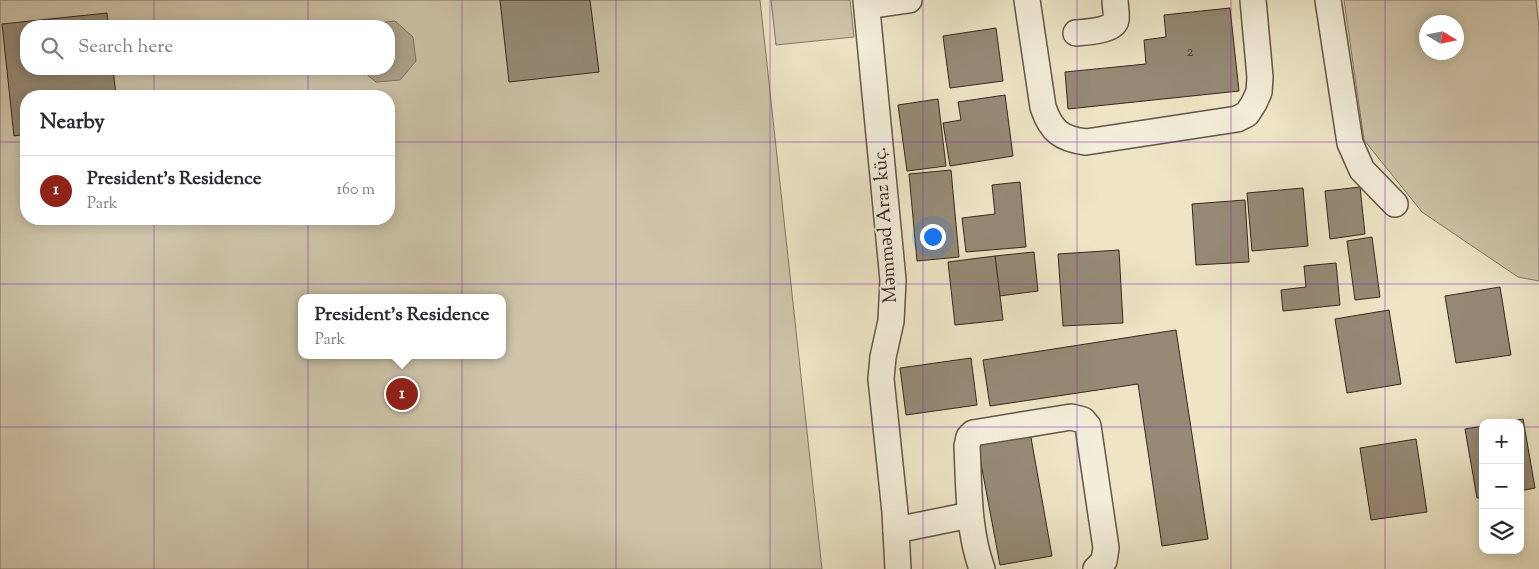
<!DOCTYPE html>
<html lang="en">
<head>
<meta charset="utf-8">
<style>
  :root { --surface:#fff; --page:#f2f2f3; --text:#2b2b33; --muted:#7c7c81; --line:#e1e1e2; --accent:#8f2418 }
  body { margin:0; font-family:"Sorts Mill Goudy",serif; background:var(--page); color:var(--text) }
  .controls { position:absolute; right:15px; bottom:15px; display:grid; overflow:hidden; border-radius:10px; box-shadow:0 2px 12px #0003 }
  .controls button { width:45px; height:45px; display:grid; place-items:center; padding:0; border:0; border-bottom:1px solid var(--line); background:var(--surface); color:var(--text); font:25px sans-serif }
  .compass { position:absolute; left:1419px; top:15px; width:45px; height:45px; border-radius:50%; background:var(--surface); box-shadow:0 2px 12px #0003; rotate:100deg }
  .you { position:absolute; left:932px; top:236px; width:18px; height:18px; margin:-12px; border:4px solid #fff; border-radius:50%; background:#1a73e8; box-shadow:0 0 0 8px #1a73e833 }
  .badge { display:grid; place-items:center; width:32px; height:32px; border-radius:50%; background:var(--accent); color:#fff; font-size:16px; font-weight:700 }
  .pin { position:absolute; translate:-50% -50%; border:2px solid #fff; box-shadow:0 1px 5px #0006 }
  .popup { position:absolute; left:298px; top:294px; width:208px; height:65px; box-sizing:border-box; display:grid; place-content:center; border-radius:10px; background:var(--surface); filter:drop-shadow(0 1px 4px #0005); font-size:16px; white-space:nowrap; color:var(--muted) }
  .popup b { font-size:19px; color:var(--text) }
  .popup::after { content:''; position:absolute; left:50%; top:100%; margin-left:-10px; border:10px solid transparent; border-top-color:var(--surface) }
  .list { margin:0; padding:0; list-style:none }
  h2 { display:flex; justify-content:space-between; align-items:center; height:65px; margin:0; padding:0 20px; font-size:21px }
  h2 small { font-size:16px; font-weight:400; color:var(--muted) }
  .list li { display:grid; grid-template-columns:32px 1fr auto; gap:15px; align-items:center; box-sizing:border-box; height:70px; padding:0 20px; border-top:1px solid var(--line) }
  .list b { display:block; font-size:19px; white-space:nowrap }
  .list p { margin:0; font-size:16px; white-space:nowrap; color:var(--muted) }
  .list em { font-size:16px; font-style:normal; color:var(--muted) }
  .icon { flex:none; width:28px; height:28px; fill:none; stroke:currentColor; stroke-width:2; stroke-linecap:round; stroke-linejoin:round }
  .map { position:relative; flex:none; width:1539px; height:569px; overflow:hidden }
  .search { position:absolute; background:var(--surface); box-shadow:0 2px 12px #0003; left:20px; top:20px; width:375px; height:55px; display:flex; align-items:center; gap:12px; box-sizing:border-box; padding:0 18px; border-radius:20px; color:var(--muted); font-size:19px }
  .panel { position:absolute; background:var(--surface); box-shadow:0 2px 12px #0003; left:20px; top:90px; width:375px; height:135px; border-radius:20px }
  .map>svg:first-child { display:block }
</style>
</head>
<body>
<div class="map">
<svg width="1539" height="569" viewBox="0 0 1539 569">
  <rect width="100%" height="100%" fill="#ede5c6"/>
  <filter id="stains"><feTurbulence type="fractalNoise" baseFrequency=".004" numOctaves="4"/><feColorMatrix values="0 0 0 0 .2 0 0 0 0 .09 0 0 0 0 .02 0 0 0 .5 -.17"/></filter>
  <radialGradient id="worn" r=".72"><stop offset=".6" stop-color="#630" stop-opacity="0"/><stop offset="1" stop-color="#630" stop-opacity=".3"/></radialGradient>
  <g fill="#cec5aa" stroke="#827664" fill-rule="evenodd">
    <path d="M0,0h760l62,569h-822zM26,26h363v43h-363zM26,96h363v123h-363zM302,298h200v57h-200z"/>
    <path d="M771,0h79l4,37 -78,8z"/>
    <path d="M1344,0h192l3,29v252l-21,-4 -96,-65 -58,-72zM1426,22h30v30h-30z"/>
  </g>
  <path fill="#afa48d" stroke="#7f7261" d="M395,21l18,16 3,24 -16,19 -24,2 -16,-13h29v-43h-21l2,-2z"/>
  <g fill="#968a76" stroke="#37271f">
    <path d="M500,0h90l9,72 -90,10z"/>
    <path d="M1230,8l9,83 -171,18 -3,-37 81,-8 -2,-24 22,-3 -2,-22z"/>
    <path d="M107,13l1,13h-82v43h87l3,27h-90v38l-12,2 -12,-112z"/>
    <path d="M996,28l7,53 -53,7 -7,-52z"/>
    <path d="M1005,95l8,61 -63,10 -7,-43 18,-3 -3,-18z"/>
    <path d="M938,99l8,67 -39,5 -9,-66z"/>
    <path d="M951,170l8,87 -42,4 -8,-87z"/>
    <path d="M1020,182l6,65 -60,5 -4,-34 33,-4 -3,-29z"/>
    <path d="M1360,187l5,47 -35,5 -5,-48z"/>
    <path d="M1303,188l5,58 -56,5 -5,-58z"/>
    <path d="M1245,200l4,62 -53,3 -4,-61z"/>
    <path d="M1372,237l8,60 -25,3 -8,-59z"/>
    <path d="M1119,250l4,73 -60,3 -5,-72z"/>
    <path d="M1034,252l4,39 -39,5 -4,-40z"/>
    <path d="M995,256l8,64 -48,5 -7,-63z"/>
    <path d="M1336,263l4,42 -57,6 -2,-21 25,-3 -2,-21z"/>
    <path d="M1500,287l11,68 -55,8 -11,-67z"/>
    <path d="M1389,310l12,74 -54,9 -12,-74z"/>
    <path d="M1176,330l32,209 -46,7 -24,-162 -148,22 -7,-46z"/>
    <path d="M971,358l6,47 -71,10 -6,-47z"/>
    <path d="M1523,419l12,69 -15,3v-68h-21z"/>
    <path d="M1483,426v71l-6,1 -12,-69z"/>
    <path d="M1030,432l22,124 -52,9 -23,-123z"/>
    <path d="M1416,439l11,73 -56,8 -11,-72z"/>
  </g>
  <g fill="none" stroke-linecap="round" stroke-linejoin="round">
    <g stroke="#645649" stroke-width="28">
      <g id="minor">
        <path d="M866,0l27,280 -2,41 -8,36 -2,22 14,133 3,57"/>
        <path d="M1027,0l16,107c8,24 18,32 43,35l151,-23 10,-5 7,-11 5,-11 1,-15 -7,-77"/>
        <path d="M1328,0l22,143 12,27 33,34"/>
        <path d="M867,6l42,-6"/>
        <path d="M1076,33c9,-1 38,-2 40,-13 1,-6 -1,-14 -1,-20"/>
        <path d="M896,530l74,-15"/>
        <path d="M982,569c-14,-39 -13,-81 -15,-123l2,-9 4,-4 98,-16 12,3 5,6 18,122 -2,13 -8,8"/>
      </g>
    </g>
    <use href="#minor" stroke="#f3eeda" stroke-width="25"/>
  </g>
  <path fill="none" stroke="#7b2cbf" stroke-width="1" stroke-opacity="0.55" d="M154,0v26M308,0v26M462,0v569M616,0v569M770,0v569M923,0v569M1077,0v569M1231,0v569M1385,0v569M154,69v27M308,69v27M0,142h26M389,142h1150M154,219v350M308,219v350M0,284h1539M0,427h1483M1520,427h19"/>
  <g text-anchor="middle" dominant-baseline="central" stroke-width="4" stroke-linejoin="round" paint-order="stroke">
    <g font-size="16" fill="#4f4035">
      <text x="1190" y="52">2</text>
    </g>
    <g font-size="19" fill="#37271f" stroke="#f3eeda">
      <text transform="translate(886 225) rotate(-94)">Məmməd Araz küç.</text>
    </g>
  </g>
  <rect width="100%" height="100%" filter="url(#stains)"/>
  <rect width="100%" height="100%" fill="url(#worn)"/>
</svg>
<div class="controls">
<button>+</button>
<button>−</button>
<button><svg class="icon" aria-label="layers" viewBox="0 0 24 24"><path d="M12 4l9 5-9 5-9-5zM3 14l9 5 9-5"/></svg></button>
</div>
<svg class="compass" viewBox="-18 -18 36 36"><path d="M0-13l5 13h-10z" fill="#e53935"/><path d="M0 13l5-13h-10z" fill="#7c7c81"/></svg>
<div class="you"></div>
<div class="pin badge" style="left:402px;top:394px">1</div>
<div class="popup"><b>President's Residence</b>Park</div>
<div class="search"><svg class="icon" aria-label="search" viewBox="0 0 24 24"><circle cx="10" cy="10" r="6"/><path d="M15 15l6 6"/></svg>Search here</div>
<section class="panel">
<h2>Nearby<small></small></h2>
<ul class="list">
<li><span class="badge">1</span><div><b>President's Residence</b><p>Park</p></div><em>160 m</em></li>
</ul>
</section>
</div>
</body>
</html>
